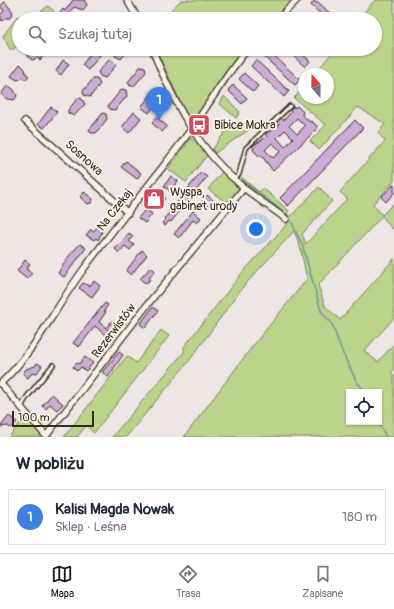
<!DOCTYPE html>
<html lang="pl">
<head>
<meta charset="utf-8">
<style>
  :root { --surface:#fff; --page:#f6f6f7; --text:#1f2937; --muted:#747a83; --line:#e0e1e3; --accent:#111827 }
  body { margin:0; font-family:Pangolin,sans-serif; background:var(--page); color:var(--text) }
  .controls { position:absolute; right:12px; bottom:12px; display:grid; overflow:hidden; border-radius:0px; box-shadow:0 1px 3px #0004 }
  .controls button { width:36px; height:36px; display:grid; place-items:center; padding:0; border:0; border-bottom:1px solid var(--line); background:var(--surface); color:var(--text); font:20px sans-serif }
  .compass { position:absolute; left:298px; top:68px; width:36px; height:36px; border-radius:50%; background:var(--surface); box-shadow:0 1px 3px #0004; rotate:340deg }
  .scale { position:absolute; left:12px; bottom:10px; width:82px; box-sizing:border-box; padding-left:4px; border:2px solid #3b2a1e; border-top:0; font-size:11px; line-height:14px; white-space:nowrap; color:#3b2a1e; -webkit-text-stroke:3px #f7f3e8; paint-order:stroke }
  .you { position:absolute; left:256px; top:229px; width:14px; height:14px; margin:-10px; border:3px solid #fff; border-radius:50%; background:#1a73e8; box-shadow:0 0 0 6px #1a73e833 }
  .badge { display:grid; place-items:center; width:26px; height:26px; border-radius:50%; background:var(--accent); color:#fff; font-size:13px; font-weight:700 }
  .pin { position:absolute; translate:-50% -33px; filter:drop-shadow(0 1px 2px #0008) }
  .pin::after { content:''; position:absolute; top:21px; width:14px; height:12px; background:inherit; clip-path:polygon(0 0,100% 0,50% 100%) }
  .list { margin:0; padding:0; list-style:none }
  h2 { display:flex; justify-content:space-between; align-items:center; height:52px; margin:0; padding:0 16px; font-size:17px }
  h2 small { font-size:13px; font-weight:400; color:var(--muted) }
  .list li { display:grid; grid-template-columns:26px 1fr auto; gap:12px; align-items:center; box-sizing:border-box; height:56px; margin:0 8px 8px; padding:0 8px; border:1px solid var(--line); border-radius:0px }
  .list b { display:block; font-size:15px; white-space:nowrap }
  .list p { margin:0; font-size:13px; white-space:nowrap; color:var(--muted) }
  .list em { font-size:13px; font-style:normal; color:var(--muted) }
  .icon { flex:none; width:22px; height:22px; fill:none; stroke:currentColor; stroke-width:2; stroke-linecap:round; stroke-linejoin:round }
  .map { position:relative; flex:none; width:394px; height:437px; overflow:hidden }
  .search { position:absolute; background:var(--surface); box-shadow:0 1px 3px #0004; left:12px; right:12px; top:12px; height:44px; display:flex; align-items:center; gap:10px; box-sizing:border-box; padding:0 14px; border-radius:22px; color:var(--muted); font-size:15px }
  .sheet { height:116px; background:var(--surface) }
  nav { display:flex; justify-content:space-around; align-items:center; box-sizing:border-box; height:56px; border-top:1px solid var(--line); background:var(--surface); font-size:11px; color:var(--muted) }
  nav a { display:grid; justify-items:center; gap:2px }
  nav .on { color:var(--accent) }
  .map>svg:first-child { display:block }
</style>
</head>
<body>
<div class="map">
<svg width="394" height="437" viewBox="0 0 394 437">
  <rect width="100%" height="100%" fill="#eee5e5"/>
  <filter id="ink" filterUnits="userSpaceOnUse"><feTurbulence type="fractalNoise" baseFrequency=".025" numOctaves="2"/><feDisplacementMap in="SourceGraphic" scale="8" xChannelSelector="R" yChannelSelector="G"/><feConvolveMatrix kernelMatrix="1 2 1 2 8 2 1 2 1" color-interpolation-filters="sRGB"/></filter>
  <g filter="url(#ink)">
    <g fill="#bad48c" stroke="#7a7f55" fill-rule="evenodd">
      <path d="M181,0h105l5,1 -17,18h-112z"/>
      <path d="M375,0h19v181l-21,23 9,11 12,-12v23l-2,3 -10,-13 -64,69 7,21 15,14 54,-61v59l-30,33 14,11 16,-18v26l-3,3 3,3v61h-210l68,-90 55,-68 -7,-33 -6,-15 -52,57 -53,73 -63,76h-14l72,-85v-5l59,-75 45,-49 -34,-26 3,-3 -18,-15 1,-3 19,16 4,-4 26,23 -2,2 3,4 29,-30 13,14 -30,33 4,10 41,-45 -7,-7 45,-51 -7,-8 7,-9 -27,-17 -39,43 -9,-9 16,-16 -32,-27 10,-11v11h24v-24h-13l20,-25h40v-30h-17zM349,392h30v30h-30z"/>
      <path d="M48,6l6,5 -8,8h-27v25l-8,7 -8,-15 15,-20 15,2z"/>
      <path d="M156,49h89l-12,13 -33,50 -9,10 -3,-3z"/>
      <path d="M224,96l16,16 -4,6 -16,-14z"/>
      <path d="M232,122l18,7 -35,24 -3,-3z"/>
      <path d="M191,138l17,16 -22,28 -18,-13z"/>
      <path d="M223,171l17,16 -3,6 -10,10 -19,-14z"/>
      <path d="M161,330l8,6 -75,97 -8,-7 -9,11h-13l63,-81 9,7z"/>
      <path d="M25,417l18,20h-34z"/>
    </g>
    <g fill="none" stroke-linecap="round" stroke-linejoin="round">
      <g stroke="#6d959b" stroke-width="1.5">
        <path d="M242,180l44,34"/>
        <path d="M290,219l12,25 19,67 11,13 11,30 14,28 9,10"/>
        <path d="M378,422l8,15"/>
      </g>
    </g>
    <g fill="#ccabd7" stroke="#3b2a1e" fill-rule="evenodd">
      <path d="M73,0h11l3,5 -4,5 -9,-3 -6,7 1,5h-14l8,-10 2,2z"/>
      <path d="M314,1l2,2 2,-1 18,17h-10l-15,-14z"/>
      <path d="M5,2l8,10 -3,6h-5l-3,3 -2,-6 4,-4 -4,-5z"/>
      <path d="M30,49h10v5l3,2 -3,4 -3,-2 -5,2 -6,-5z"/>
      <path d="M94,49l7,5 -13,16 -6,-5z"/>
      <path d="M117,49h12l-8,10 -6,-3v-4z"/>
      <path d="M267,49l33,31 -5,5 -33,-30z"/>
      <path d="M286,49h11l13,12 -5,6z"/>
      <path d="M63,60l6,4 -8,11 -5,-4z"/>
      <path d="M109,60h3l4,5 -11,13 -5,-2 -2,-4z"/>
      <path d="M256,60l33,31 -5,6 -33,-31z"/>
      <path d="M20,64l5,5 1,5 3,2 -4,4 -2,-2 -6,2 -6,-4z"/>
      <path d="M141,66l4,1 1,5 -12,14h-4l-2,-4z"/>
      <path d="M244,73l14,13 -5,6 -14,-13z"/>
      <path d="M93,79h4l3,5 -10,13 -6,-2 -1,-4z"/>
      <path d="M8,85l6,5 3,6 -3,4 -7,-1 -6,-5z"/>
      <path d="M233,85l14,13 -5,6 -14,-14z"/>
      <path d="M122,89l4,1 1,6 -12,14 -5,-1 -2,-3z"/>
      <path d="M152,93l8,6 -11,14 -8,-6z"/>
      <path d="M78,98h3l4,6 -11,12 -6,-3v-3z"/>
      <path d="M294,106l1,2 2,-2 6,6 -1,3 8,7 1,-1 6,5v3l-44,42 -12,-16 -2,1 -6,-6 1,-2 -2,-2 13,-8 2,-2 -2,-2 11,-6 3,-4 -2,-2 4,-4 2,2 2,-1 6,-7 -1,-2zM297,118l8,8 -8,8 -8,-8zM285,130l8,8 -8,9 -8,-9zM272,143l9,8 -8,7 -8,-8z"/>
      <path d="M51,107l6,5 -13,16 -6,-4z"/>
      <path d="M134,112l7,6 -12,15 -7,-6z"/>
      <path d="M103,113l3,1 1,5 -11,14h-5l-2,-3z"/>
      <path d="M156,117l11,9 -5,6 -10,-9z"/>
      <path d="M355,120l8,8 -75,78 -8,-8z"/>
      <path d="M126,161l15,12 -4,6 -16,-12z"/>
      <path d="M201,172l6,5 -36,45 -2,-1 -4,5 -3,-3 4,-4 -1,-1z"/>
      <path d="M171,176l7,5 -8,10 -6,-5z"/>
      <path d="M394,184v9l-8,9 -5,-5z"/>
      <path d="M84,192l9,7 -2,4 -3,1 -8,-7z"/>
      <path d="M159,193l6,5 -7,9 -7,-5z"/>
      <path d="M207,195l7,6 -4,6 -4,-3 -2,3 -4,-3z"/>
      <path d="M146,209l6,5 -7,9 -7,-5z"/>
      <path d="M193,211l8,7 -4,5 -4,-3 -14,18 -5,-4z"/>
      <path d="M98,226l5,4 -5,10 -2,-2 -2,2 -8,-5 4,-5 4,1z"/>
      <path d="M129,233l4,3 -4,5 5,4 -4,5 -5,-4 -6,7 -4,-4z"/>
      <path d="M80,244l6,4 -22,29 -6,-4 11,-17z"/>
      <path d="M142,250l5,5 -16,20 -5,-4z"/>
      <path d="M25,260l5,4 -4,5 6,4 -5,6 -10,-8z"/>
      <path d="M151,267l4,4 -5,6 -1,4 -4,2 -5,-4z"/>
      <path d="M94,281l6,5 -8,11 -13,-9 4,-5 7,3z"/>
      <path d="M105,303l3,2 -4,6 2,1 -7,10 7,6 6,-7 8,6 -6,7 -7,-5 2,2 -4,4 -10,-9 -16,21 -6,-4z"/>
      <path d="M153,307l5,4 -13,17 -5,-4z"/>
      <path d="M119,352l4,3 -15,22 -6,-5z"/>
      <path d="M85,357l8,6 -7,8 -5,-4 -4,4 -4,-4 4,-4 2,1z"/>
      <path d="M37,363l5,3 -5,7 -6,1 -3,4 -5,-4 3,-5 9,-3z"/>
      <path d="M52,394l11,10 -6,6 -7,-6 -4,5 -4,-3z"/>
      <path d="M9,416l8,6 -6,6 -3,-2 -8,1z"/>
    </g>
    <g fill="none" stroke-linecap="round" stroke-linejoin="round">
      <g stroke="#3b2a1e" stroke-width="6">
        <g id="lane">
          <path d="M235,179l4,-5 7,-26 44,-42"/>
          <path d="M21,407l6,-10 26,-32"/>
        </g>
      </g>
      <g stroke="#3b2a1e" stroke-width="8">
        <g id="street">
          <path d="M127,0l11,19"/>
          <path d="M278,19l19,-19"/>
          <path d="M152,49c22,54 46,101 92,139 13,11 28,20 42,31"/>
          <path d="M25,121l103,92"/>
          <path d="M0,384c35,-32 55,-76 83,-114 34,-46 70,-89 104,-135 21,-28 37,-59 61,-86"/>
          <path d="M1,384l45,52 105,-136 93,-112"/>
        </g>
      </g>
      <use href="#lane" stroke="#f7f3e8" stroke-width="3"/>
      <use href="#street" stroke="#f7f3e8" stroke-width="5.5"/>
    </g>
  </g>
  <defs>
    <g id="bus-square" transform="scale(1.15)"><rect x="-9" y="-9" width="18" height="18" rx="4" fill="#d1495b" stroke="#f7f3e8"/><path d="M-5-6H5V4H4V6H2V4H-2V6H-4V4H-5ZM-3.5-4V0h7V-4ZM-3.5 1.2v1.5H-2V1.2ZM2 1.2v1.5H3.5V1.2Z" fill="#fff"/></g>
    <g id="shop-square" transform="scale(1.15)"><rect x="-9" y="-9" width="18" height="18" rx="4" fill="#d1495b" stroke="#f7f3e8"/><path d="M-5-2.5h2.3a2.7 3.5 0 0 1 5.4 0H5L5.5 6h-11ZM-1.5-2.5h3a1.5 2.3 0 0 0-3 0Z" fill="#fff"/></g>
  </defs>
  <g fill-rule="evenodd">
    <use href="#bus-square" x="199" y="125"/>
    <use href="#shop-square" x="154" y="199"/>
  </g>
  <g text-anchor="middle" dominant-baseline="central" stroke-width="4" stroke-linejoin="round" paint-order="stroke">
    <g font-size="12" fill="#3b2a1e" stroke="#f7f3e8" text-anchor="start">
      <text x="214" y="125">Bibice Mokra</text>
      <text x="170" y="192">Wyspa,<tspan x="170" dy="14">gabinet urody</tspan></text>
    </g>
    <g font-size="12" fill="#3b2a1e" stroke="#f7f3e8">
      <text transform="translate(84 158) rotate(42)">Sosnowa</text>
      <text transform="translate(115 210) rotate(-52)">Na Czekaj</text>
      <text transform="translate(114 331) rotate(-53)">Rezerwistów</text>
    </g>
  </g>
</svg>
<div class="controls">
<button><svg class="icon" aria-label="locate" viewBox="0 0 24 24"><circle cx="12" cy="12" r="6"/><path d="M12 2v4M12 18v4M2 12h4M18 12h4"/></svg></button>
</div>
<svg class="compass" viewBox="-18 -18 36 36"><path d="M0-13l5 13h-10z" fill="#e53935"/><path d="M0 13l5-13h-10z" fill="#747a83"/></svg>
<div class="scale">100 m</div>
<div class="you"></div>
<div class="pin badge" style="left:159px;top:120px;background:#3f7fe0">1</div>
<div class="search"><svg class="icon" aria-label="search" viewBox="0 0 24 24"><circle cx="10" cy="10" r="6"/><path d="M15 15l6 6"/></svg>Szukaj tutaj</div>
</div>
<section class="sheet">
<h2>W pobliżu<small></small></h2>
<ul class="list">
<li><span class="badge" style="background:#3f7fe0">1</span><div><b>Kalisi Magda Nowak</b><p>Sklep · Leśna</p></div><em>180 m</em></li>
</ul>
</section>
<nav>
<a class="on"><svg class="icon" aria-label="map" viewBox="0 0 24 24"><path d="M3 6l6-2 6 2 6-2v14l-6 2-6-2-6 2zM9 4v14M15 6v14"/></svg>Mapa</a>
<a><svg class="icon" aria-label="directions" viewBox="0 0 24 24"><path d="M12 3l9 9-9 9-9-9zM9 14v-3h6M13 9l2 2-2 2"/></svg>Trasa</a>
<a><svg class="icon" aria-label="saved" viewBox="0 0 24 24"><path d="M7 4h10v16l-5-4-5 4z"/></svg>Zapisane</a>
</nav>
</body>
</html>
